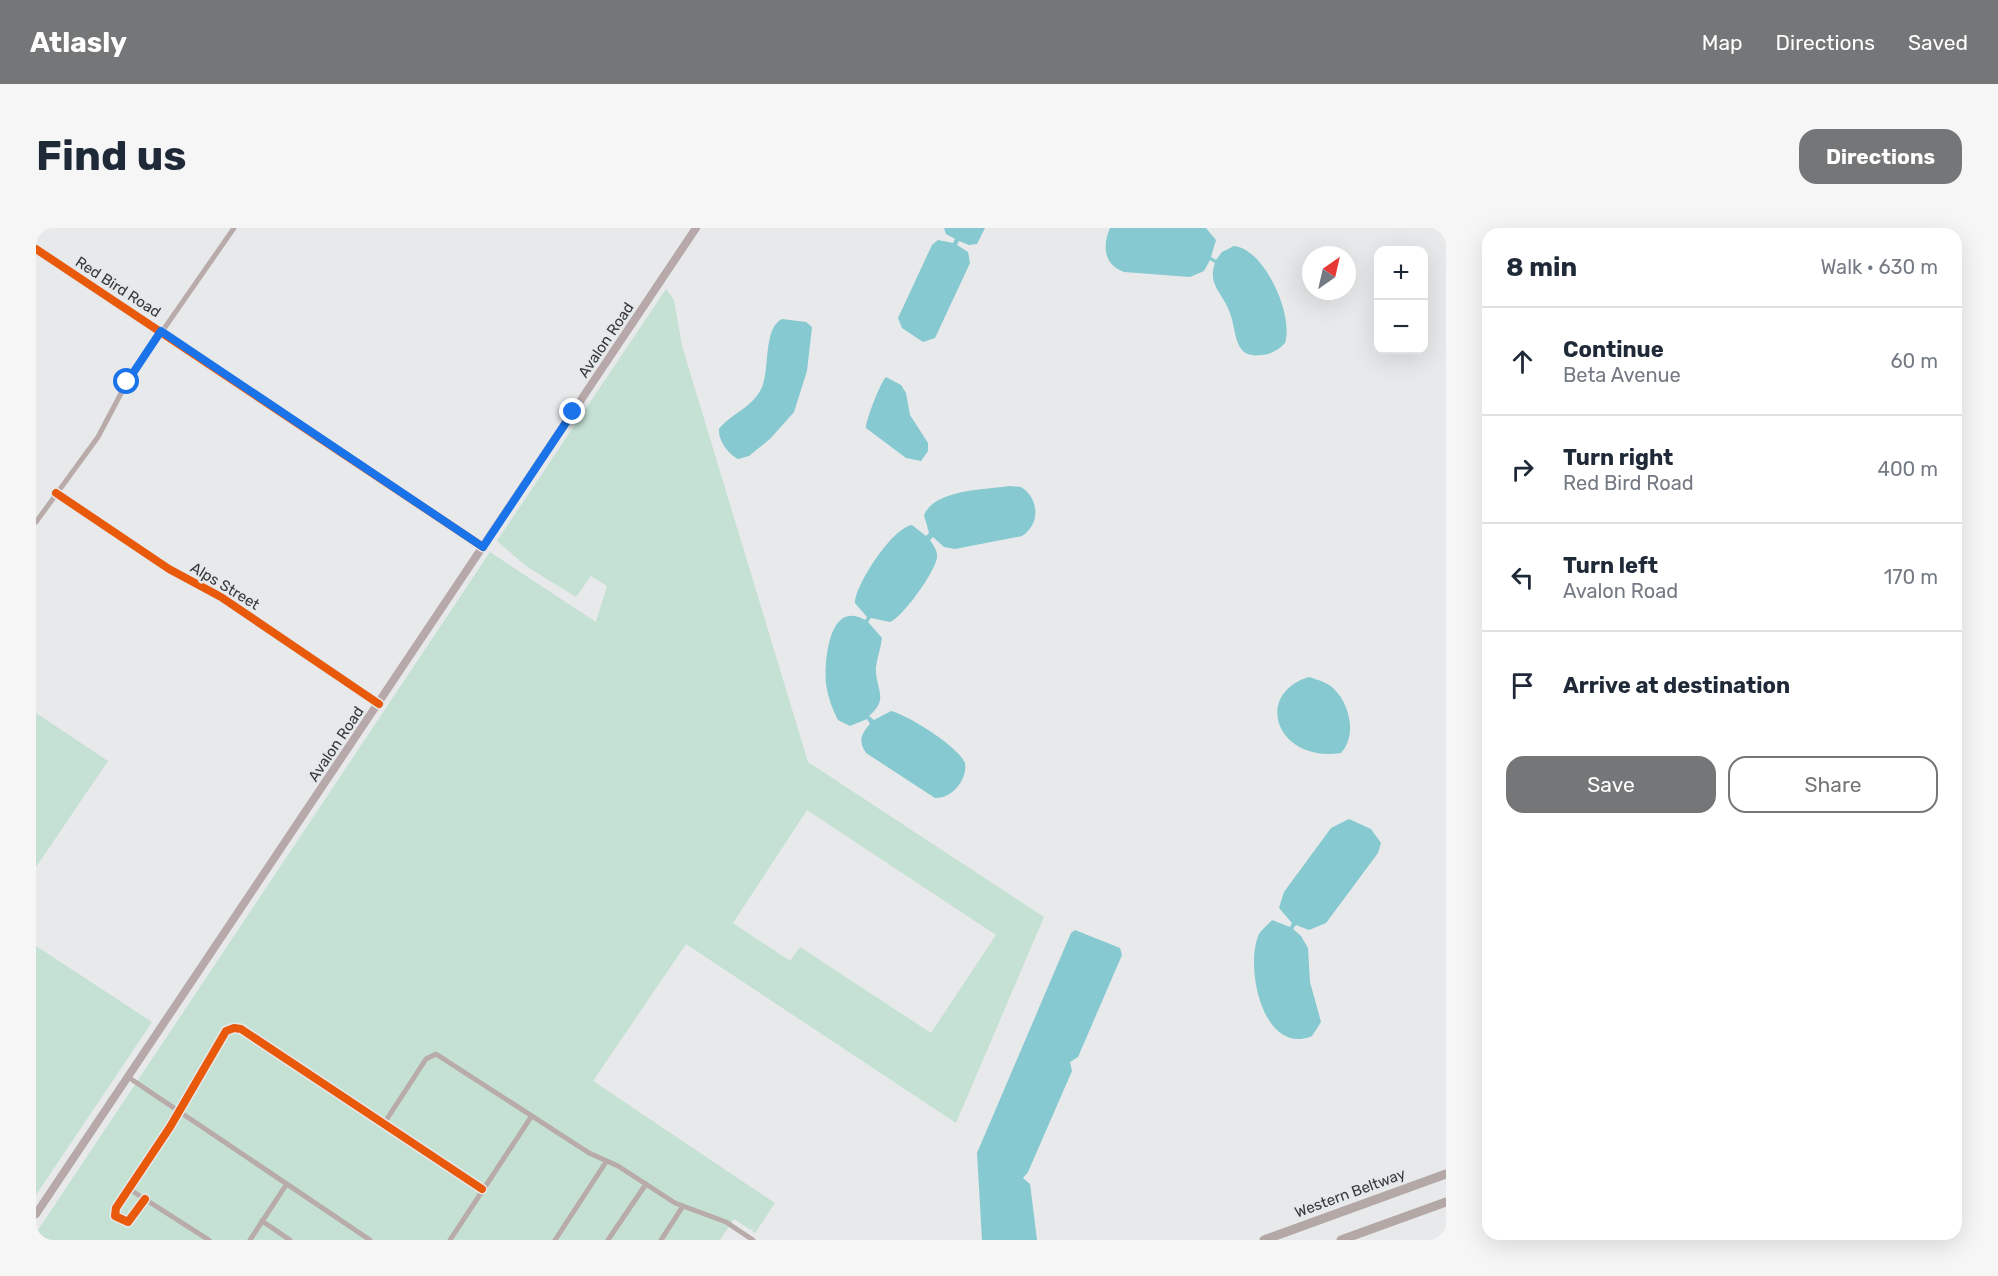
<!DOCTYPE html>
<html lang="en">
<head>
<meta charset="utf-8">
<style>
  :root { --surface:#fff; --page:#f6f6f7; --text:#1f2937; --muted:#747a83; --line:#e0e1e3; --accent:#757677 }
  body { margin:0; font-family:Rubik,sans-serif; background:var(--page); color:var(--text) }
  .controls { position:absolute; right:18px; top:18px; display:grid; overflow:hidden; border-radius:12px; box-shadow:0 6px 24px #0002 }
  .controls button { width:54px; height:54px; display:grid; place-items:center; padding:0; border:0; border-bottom:2px solid var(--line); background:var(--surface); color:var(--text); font:30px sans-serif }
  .compass { position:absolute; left:1266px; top:18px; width:54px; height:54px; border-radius:50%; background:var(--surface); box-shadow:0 6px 24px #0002; rotate:34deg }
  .stop { position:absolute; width:18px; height:18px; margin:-14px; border:4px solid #1a73e8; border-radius:50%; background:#fff }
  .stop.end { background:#1a73e8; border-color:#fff; box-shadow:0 2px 6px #0008 }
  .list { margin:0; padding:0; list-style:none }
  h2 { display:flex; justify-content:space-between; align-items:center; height:78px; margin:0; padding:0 24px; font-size:26px }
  h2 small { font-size:20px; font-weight:400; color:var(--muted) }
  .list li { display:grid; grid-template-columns:39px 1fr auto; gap:18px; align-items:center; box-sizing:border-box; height:108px; padding:0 24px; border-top:2px solid var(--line) }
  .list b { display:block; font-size:22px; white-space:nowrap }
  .list p { margin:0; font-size:20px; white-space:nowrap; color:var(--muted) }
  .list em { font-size:20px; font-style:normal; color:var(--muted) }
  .actions { display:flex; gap:12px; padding:18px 24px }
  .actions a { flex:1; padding:14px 0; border:2px solid var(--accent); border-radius:18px; text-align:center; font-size:21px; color:var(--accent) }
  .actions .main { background:var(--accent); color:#fff }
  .icon { flex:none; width:33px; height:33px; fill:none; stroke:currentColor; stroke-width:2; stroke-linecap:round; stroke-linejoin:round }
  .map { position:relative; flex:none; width:1410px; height:1012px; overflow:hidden; border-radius:18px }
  header { display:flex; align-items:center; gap:36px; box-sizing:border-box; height:84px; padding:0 30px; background:var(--accent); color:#fff }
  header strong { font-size:28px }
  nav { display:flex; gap:33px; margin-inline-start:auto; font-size:21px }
  .intro { display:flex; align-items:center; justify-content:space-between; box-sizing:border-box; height:144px; padding:0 36px }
  h1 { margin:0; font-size:42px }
  .button { padding:15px 27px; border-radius:18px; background:var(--accent); color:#fff; font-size:21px; font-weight:700 }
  main { display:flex; gap:36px; padding:0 36px }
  aside { flex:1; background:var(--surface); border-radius:18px; box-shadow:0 6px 24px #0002 }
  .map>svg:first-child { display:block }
</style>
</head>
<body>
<header>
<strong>Atlasly</strong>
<nav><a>Map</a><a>Directions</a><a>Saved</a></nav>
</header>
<div class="intro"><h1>Find us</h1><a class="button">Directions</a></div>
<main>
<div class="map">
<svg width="1410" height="1012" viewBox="0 0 1410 1012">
  <rect width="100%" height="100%" fill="#e7e9ea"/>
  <g fill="#c4e1d3" fill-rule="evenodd">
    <path d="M630,61l8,11 8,46 126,416 236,155 -88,206 -270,-179 -93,137 182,122 -20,30 -3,-2 4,-6 -5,5 -17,-11 -14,21h-684v-7l454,-681 106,70 11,-36 -16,-10 -15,21 -50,-31 -29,-25zM771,582l189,125 -65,98 -131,-86 -10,14 -57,-38z"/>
    <path d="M0,485l72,48 -72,106z"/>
    <path d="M0,718l116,76 -116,173z"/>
  </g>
  <g fill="#86c9d0">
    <path d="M908,0h41l-8,16 -8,1 -10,-4 -2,4 11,7 2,11 -35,75 -12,4 -21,-14 -4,-10 34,-73 6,-5 15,3 2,-4 -9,-5z"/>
    <path d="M1074,0h96l10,12 -5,17 5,3 6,-8 12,-6c31,3 60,70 51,97 -7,8 -15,11 -24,12 -28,4 -24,-24 -31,-42 -7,-20 -23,-28 -15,-50l-5,-3 -6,11 -14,6 -66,-5c-20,-7 -22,-26 -14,-44z"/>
    <path d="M746,91l24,3 6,5 -5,44 -13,41 -24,27 -21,17 -11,3c-10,-5 -20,-19 -19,-30 12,-16 34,-21 43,-42 8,-18 1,-59 20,-68z"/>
    <path d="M850,149l15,8 5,8 4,22 18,28v8l-7,10 -15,-3 -40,-30c-1,-6 15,-47 20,-51z"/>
    <path d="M973,258l12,1c18,11 20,37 1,49l-67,13 -11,-2 -11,-10 -3,3c3,5 8,11 7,17 -1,14 -35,61 -47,65l-19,-4 -3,4 14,16c-1,10 -5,19 -6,29 -1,23 14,31 -7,49l5,4 17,-9c17,4 68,36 74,52 3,16 -13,36 -30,35l-69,-45c-8,-12 -5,-19 4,-29l-3,-5 -17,7 -12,-6c-6,-11 -10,-23 -12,-36 -2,-23 3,-85 39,-64l2,-3 -12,-14c0,-18 38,-76 57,-78l14,11 3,-3 -5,-18c12,-26 60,-25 85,-29z"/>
    <path d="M1273,449c9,3 18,5 25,12 16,15 23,47 7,64 -65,10 -88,-59 -32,-76z"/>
    <path d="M1313,591l22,10 10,14 -3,10 -52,70 -17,7 -13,-5 -3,4 8,7 7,12 2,34 11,40 -9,14c-49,21 -68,-70 -53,-102 3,-5 9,-9 13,-14l18,7 2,-4 -13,-15 5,-16 47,-64z"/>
    <path d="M1039,702l45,18 2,7 -44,102 -8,5 2,9 -44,101 -5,6 7,6 7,56h-55l-5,-87 94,-220z"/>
  </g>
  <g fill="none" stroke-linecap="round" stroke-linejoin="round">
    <g stroke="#b8aba9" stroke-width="5">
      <path d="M0,21l447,298"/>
      <path d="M20,265l113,76 52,28 157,107"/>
      <path d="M0,294l62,-85 29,-55 107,-154"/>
      <path d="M92,849l242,163"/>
      <path d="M347,897l43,-66 10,-5 153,99 29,13 57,37 51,19 27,18"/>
      <path d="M93,961l80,51"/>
      <path d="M109,971l-17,23 -13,-6 1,-8 54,-81 56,-96 8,-3 7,1 241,160"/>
      <path d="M226,993l28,19"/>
      <path d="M214,1012l36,-55"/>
      <path d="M414,1012l81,-123"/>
      <path d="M519,1012l51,-78"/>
      <path d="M572,1012l38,-56"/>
      <path d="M625,1012l22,-34"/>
    </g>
    <path stroke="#b7a9a9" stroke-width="8" d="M0,986l660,-986"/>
    <g stroke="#b3a8a6" stroke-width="9">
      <path d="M1228,1012l182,-66"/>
      <path d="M1305,1012l105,-38"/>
    </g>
    <g stroke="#e6e9eb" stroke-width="11">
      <g id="cycleway">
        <path d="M0,21l447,298"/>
        <path d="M20,265l113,76 52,28 158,107"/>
        <path d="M109,971l-17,23 -13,-6 1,-8 54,-81 56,-96 8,-3 7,1 241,160"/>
      </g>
    </g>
    <use href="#cycleway" stroke="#e8590c" stroke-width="8"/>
  </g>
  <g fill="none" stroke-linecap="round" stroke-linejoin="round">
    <path stroke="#1a73e8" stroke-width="8" d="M91,154l34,-51 322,216 90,-135"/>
  </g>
  <g text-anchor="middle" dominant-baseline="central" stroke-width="5" stroke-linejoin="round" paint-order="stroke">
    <g font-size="15" fill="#373839" stroke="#e6e9eb">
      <text transform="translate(82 59) rotate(33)">Red Bird Road</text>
      <text transform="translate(570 112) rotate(-56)">Avalon Road</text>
      <text transform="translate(189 358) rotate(31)">Alps Street</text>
      <text transform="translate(300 516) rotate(-56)">Avalon Road</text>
      <text transform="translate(1314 965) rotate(-20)">Western Beltway</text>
    </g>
  </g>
</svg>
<div class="controls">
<button>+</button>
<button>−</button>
</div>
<svg class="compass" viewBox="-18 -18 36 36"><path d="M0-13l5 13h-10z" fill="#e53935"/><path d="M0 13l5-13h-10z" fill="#747a83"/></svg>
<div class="stop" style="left:91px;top:154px"></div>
<div class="stop end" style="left:537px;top:184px"></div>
</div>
<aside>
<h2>8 min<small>Walk · 630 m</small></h2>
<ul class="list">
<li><svg class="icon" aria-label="ahead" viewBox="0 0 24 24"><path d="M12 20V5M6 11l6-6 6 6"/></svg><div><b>Continue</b><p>Beta Avenue</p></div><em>60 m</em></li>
<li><svg class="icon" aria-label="right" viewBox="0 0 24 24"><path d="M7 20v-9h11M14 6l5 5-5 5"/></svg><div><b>Turn right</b><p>Red Bird Road</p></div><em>400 m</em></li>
<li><svg class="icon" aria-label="left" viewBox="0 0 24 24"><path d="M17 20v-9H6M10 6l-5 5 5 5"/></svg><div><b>Turn left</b><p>Avalon Road</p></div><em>170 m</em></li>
<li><svg class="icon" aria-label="arrive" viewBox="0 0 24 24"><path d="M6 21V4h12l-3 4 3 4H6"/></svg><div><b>Arrive at destination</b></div></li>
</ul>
<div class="actions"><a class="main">Save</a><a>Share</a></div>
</aside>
</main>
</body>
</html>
